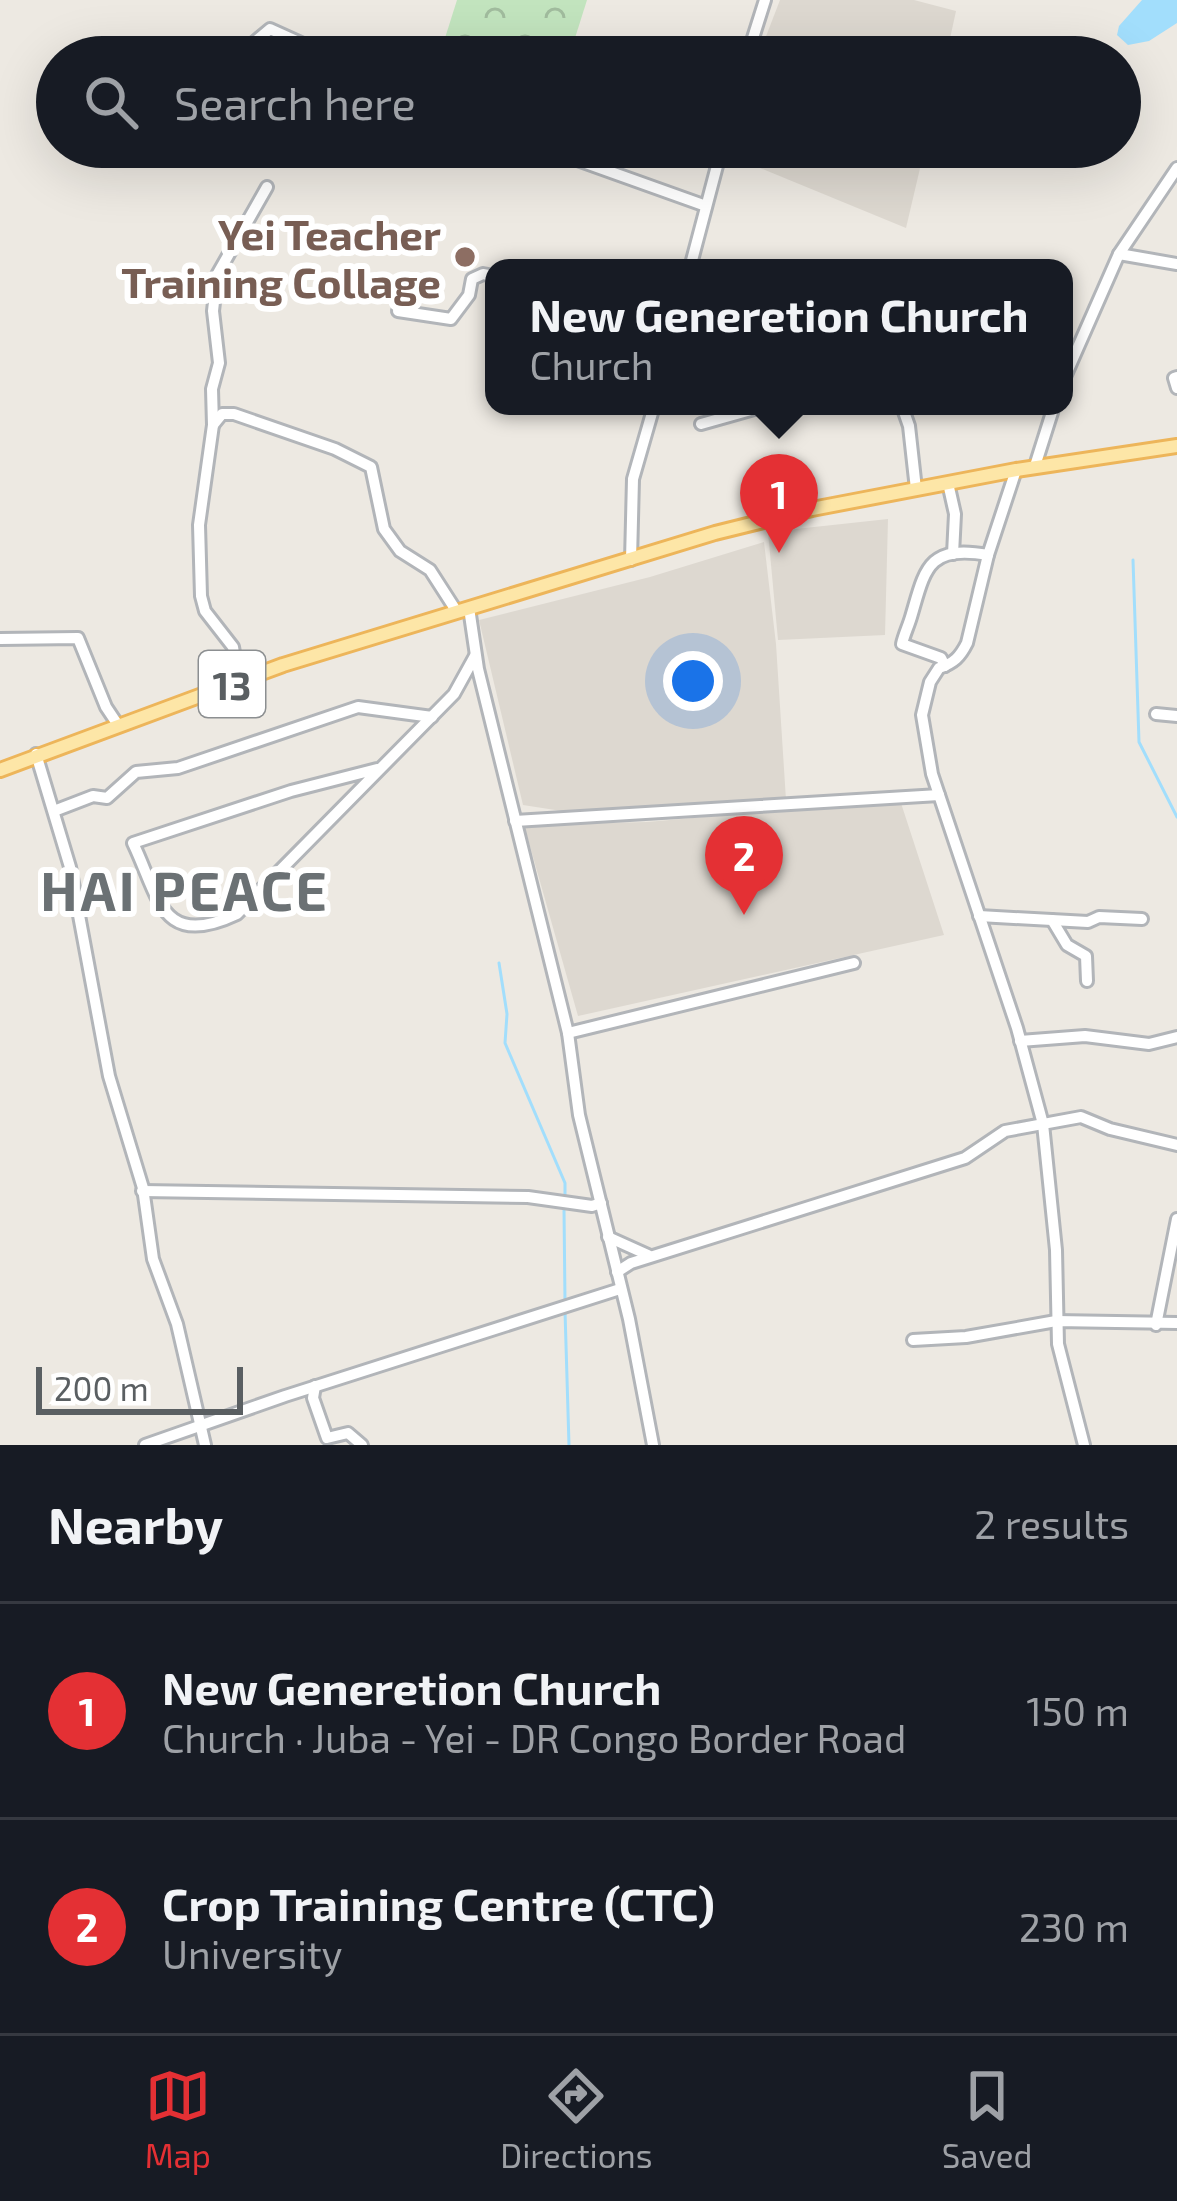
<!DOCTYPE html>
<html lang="en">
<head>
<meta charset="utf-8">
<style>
  :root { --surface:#171b24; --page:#20242c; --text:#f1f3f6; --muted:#9ea1a6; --line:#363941; --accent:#e43034 }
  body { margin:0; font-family:"Exo 2",sans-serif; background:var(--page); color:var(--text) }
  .scale { position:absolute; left:36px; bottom:30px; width:207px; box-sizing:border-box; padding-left:12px; border:6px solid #5a5f62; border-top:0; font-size:33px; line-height:42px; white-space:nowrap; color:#5a5f62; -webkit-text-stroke:9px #fff; paint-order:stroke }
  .you { position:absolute; left:693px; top:681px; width:42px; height:42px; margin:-30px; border:9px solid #fff; border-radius:50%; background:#1a73e8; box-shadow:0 0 0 18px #1a73e833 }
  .badge { display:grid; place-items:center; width:78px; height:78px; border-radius:50%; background:var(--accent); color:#fff; font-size:39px; font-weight:700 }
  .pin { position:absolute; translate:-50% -99px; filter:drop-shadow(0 3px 6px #0008) }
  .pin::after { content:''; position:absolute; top:63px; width:42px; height:36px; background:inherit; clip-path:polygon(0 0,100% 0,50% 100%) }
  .popup { position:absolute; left:485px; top:259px; width:588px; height:156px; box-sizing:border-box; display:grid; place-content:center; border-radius:24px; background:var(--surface); filter:drop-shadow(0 3px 9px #0005); font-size:39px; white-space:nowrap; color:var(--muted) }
  .popup b { font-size:45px; color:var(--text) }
  .popup::after { content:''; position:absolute; left:50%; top:100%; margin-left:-24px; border:24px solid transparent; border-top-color:var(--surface) }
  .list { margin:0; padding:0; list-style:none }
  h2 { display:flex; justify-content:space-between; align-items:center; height:156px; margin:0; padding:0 48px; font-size:51px }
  h2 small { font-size:39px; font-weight:400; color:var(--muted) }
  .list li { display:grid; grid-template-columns:78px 1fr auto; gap:36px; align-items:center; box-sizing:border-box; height:216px; padding:0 48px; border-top:3px solid var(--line) }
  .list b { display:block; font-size:45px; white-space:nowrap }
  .list p { margin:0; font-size:39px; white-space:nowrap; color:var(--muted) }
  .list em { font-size:39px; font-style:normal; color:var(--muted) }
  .icon { flex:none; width:66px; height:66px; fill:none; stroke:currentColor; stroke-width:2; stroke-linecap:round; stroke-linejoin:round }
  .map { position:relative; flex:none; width:1177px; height:1445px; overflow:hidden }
  .search { position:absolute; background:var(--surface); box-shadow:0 12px 48px #0002; left:36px; right:36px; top:36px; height:132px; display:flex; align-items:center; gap:30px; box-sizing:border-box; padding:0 42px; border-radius:66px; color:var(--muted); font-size:45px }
  .sheet { height:588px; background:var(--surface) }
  nav { display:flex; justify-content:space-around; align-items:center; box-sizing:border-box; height:168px; border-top:3px solid var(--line); background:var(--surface); font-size:33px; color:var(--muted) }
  nav a { display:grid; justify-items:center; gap:6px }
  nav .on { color:var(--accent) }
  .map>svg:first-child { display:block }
</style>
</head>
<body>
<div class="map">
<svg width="1177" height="1445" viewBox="0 0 1177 1445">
  <defs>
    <pattern id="park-crowns" width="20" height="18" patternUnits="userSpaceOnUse" patternTransform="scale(3)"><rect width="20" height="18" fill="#c2e4be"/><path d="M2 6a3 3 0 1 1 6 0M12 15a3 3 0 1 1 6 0" fill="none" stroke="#a1bc9e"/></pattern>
  </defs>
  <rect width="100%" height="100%" fill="#ede9e2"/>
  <g fill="#ddd8d0">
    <path d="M780,0h134l42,11 -10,46h-188z"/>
    <path d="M723,147h202l-19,81 -185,-76z"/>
    <path d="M888,519l-3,116 -107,5 -10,-108z"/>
    <path d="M764,542l12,102 10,156 -218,12 -45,-7 -44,-185 171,-43z"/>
    <path d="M900,800l44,135 -366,81 -54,-191 123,-3z"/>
  </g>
  <path fill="url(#park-crowns)" d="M457,0h130l-18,57h-130z"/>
  <path fill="#a2defc" d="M1142,0h35v23l-28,18 -21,4 -11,-10 2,-9z"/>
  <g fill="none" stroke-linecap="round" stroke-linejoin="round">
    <g stroke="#a2defc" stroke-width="3">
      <path d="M1133,560l6,182 38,75"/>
      <path d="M499,963l8,51 -2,29 60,140v17"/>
      <path d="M564,1209l1,93"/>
      <path d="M565,1311l4,134"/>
    </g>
    <g stroke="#b2b5b9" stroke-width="16">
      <g id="minor">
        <path d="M225,57l26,-12 19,-16 62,28"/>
        <path d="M747,57l18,-57"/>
        <path d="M541,147l165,59"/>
        <path d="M1119,254l58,10"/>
        <path d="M690,268l32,-121"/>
        <path d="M398,311l53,8 18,-24 3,-16 11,-5 11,2"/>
        <path d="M1177,377l-3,1 3,10"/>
        <path d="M1064,379l55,-125 58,-86"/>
        <path d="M902,406l7,20 7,63"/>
        <path d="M701,424l64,-18"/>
        <path d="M213,425l9,-11h12l101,35 36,18 13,62 16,22 30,19 27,42"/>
        <path d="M1035,466l19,-60"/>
        <path d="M1016,470l-28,85 -21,88c-7,14 -13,20 -28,25l-9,14 -8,33 10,59 85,254 26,96 13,126 2,94 26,101"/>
        <path d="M948,483l7,31 -2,40"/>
        <path d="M631,560l2,-81 21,-73"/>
        <path d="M469,608l9,61 90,364 11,82 50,204 24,126"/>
        <path d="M0,639l78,-1 28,69 12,18"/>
        <path d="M945,666l-4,-8 -39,-14c2,-9 6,-17 9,-27 14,-47 16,-73 77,-62"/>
        <path d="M239,681l-6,-34 -28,-36 -4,-15 -2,-71 14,-100 -1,-36 7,-26 -6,-52 4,-36 50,-88"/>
        <path d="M1156,714l21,2"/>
        <path d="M36,754l34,113 39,209 34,112 10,71 24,65 28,121"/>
        <path d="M377,769l-86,22 -158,52c26,54 28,107 104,71l217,-220 21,-38"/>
        <path d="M54,811l39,-15 14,2 29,-26 42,-4 180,-61 74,10"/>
        <path d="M515,821l424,-26"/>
        <path d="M979,916l109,6 11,-5 43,2"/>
        <path d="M1052,920l15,25 19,11 1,25"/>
        <path d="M568,1033l286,-70"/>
        <path d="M1020,1041l65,-5 64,8 28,-7"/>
        <path d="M142,1191l386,6 64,9 9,-3"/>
        <path d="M608,1237l40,18"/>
        <path d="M617,1272l14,-9 334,-105 40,-27 76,-14 29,12 67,16"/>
        <path d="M1156,1325l21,-106"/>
        <path d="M913,1340l53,-3 90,-16 121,2"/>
        <path d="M315,1386l-2,12 14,40 21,-5 14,12"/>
        <path d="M145,1445l140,-49 335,-107"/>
      </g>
    </g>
    <g stroke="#edb55a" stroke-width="18">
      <path id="major" d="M0,770l283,-105 432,-132 97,-24 204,-39 161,-24"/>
    </g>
    <use href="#minor" stroke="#fff" stroke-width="10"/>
    <use href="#major" stroke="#fde6a7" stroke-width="12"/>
  </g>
  <circle fill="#8d6e63" stroke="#fff" stroke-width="4.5" cx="465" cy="257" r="12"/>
  <g text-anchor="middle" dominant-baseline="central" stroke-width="12" stroke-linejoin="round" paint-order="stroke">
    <rect fill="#fff" stroke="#8c8f91" stroke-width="3" x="199" y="651" width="66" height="66" rx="9"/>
    <g font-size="39" font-weight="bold" fill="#5a5f62">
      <text x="232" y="684">13</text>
    </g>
    <g font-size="42" font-weight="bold" fill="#785e54" stroke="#fff" text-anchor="end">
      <text x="441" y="233">Yei Teacher<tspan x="441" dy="48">Training Collage</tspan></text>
    </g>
    <g font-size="54" font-weight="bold" letter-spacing="3" fill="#6b7174" stroke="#fff">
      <text x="185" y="889">HAI PEACE</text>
    </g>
  </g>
</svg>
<div class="scale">200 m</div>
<div class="you"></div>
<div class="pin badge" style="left:779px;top:553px">1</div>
<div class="popup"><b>New Generetion Church</b>Church</div>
<div class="pin badge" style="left:744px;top:915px">2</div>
<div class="search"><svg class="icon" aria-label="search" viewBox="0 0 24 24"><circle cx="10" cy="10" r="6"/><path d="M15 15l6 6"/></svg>Search here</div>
</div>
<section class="sheet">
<h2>Nearby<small>2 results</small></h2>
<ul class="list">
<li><span class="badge">1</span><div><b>New Generetion Church</b><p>Church · Juba - Yei - DR Congo Border Road</p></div><em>150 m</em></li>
<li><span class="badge">2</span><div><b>Crop Training Centre (CTC)</b><p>University</p></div><em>230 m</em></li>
</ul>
</section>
<nav>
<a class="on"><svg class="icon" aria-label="map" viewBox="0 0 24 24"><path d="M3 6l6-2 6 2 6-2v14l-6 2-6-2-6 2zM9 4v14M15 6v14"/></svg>Map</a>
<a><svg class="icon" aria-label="directions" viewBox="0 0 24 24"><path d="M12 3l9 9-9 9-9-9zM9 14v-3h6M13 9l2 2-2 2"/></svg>Directions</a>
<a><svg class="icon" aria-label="saved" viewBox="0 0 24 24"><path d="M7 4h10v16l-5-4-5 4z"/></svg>Saved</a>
</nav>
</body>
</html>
